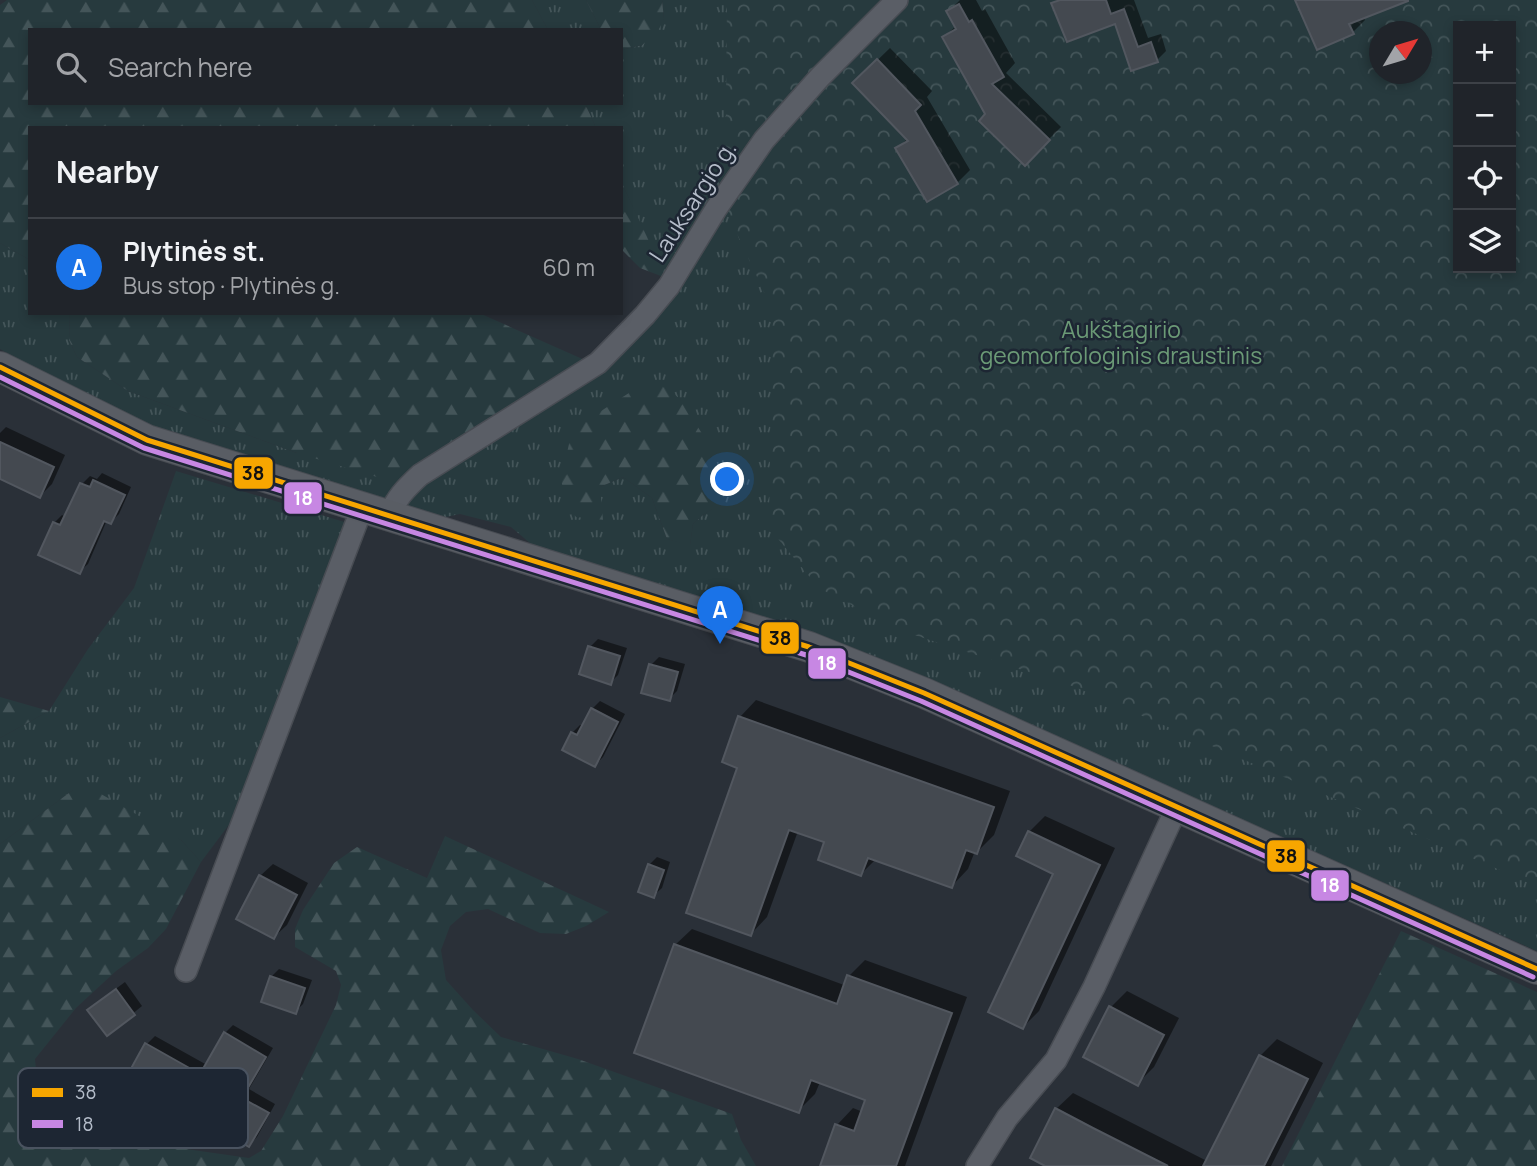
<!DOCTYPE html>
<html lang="en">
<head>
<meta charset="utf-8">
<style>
  :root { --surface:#20242a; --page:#282c32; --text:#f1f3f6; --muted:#a2a4a8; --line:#3d4147; --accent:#1a73e8 }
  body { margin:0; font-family:Manrope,sans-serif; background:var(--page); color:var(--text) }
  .controls { position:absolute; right:21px; top:21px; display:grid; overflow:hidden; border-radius:0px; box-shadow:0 4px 10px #0003 }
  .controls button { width:63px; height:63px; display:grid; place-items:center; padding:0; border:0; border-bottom:2px solid var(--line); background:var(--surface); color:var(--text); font:35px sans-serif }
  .compass { position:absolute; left:1369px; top:21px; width:63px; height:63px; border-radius:50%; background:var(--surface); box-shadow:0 4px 10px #0003; rotate:52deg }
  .you { position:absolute; left:728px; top:480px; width:24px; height:24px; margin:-18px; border:5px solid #fff; border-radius:50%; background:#1a73e8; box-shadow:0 0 0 10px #1a73e833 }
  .badge { display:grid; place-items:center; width:46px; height:46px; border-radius:50%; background:var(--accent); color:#fff; font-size:23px; font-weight:700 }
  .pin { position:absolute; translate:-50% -58px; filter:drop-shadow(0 2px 4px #0008) }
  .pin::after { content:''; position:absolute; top:37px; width:24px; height:21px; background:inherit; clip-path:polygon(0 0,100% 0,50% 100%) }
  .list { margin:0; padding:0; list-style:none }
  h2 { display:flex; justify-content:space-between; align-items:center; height:91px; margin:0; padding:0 28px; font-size:30px }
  h2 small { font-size:23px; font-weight:400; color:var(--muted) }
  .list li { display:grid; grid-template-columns:46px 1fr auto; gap:21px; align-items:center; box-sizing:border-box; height:98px; padding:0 28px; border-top:2px solid var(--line) }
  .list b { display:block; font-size:26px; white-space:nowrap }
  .list p { margin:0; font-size:23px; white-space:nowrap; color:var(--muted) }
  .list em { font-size:23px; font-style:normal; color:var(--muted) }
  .icon { flex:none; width:38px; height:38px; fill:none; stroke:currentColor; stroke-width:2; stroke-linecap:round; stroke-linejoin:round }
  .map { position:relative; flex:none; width:1537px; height:1166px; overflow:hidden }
  .search { position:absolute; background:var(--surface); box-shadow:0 4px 10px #0003; left:28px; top:28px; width:595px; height:77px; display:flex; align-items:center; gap:18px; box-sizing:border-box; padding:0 24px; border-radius:0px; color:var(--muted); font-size:26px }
  .panel { position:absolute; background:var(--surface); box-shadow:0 4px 10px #0003; left:28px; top:126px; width:595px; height:189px; border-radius:0px }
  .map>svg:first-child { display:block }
</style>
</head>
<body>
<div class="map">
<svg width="1537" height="1166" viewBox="0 0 1537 1166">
  <defs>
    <pattern id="grass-tufts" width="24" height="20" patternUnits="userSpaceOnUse" patternTransform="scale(1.75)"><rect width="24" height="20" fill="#273a3e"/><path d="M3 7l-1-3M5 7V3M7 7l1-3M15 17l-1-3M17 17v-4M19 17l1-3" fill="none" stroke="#445559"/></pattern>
    <pattern id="forest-firs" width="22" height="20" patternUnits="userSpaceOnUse" patternTransform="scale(1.75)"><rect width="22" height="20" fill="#273a3e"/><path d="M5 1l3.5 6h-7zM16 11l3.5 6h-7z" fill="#445559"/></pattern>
    <pattern id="park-crowns" width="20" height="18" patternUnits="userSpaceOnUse" patternTransform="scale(1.75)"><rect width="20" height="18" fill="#273a3e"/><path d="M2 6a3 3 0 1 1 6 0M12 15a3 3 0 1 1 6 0" fill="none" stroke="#445559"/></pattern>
  </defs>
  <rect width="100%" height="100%" fill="#2a3038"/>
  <g fill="url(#grass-tufts)" fill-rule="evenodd">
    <path d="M532,0h54l15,30h-53z"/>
    <path d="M662,0h73l802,885v66l-628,-280 -372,-122 -26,-22 -51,-13 -19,4 -267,-83 -44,-18 -47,-22 -83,-46v-106l30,17v53h40l-1,27 8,17 51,34 169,62 290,-92 78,-83 -44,-97v-53h-25l-11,-25h36v-53l21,-5 22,-26zM680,399l45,102 -21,13 -11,10 -3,21 -23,-6 -15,-41 -29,-21 -23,10z"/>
    <path d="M176,471l175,53 -114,290 -36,48 -20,-22 -108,-50 -73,54v-106l49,-27 39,-62 46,-61z"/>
  </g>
  <g fill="url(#forest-firs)">
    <path d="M7,0h525l16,30h-518v73h555l11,25h-566v132l-30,-17v-238z"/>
    <path d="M586,0h76l2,19 -6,12 -16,14 -21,5v-20h-20z"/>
    <path d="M621,181l45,97 -26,-10 -19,-19z"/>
    <path d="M70,313h409l108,48 -190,122 -100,-30 -169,-62 -51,-34 -8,-17z"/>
    <path d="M646,382h13l21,17 28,44 17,59 -21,12 -11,10 -3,22 -23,-7 -15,-41 -29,-21 -23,10 3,33 -27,-3 -10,-13 -5,-25 8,-35 18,-24z"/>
    <path d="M0,697l49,14 -49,27z"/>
    <path d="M73,790h21l87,50 20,22 -35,67 -18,19 -32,23 -40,37 -41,51 2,20 12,15 25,15 57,27 27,9 91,13 12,-7 22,-35 53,-111 5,-20 -5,-14 -41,-24v-18l8,-19 31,-47 23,-16 70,31 18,-42 164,76 -23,14 -20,8 -26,-1 -52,-24 -22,3 -16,14 -9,24 5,30 27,30 28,27 77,22 154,55 9,26 15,26h-756v-322z"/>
    <path d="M1401,931l136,61v174h-255z"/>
  </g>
  <path fill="url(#park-crowns)" fill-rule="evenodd" d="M727,0h810v886l-462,-199 -176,-57 -80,-42 -50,-60 3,-219 -47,-101zM1458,26h53v242h-53zM1380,32h42v42h-42z"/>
  <g fill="#0007">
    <path d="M960,0h16l6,11 3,-2 30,54 -9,10 55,54 -36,36 -37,-48 -44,-78 12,-11 -8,-14z"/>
    <path d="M1057,0h77l14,38 13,-4 5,17 -9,9 -25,9 -16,-48 -63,-17z"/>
    <path d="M1297,0h105l-39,17 2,3 -12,12z"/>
    <path d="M890,48l42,43 -5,6 43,73 -13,13 -29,17 -31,-51 11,-11 -54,-55z"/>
    <path d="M6,427l59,28 -13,29 -12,12 -40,-19v-44z"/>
    <path d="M102,473l29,14 -12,27 -8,8 -4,-2 -19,44 -9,8 -25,-49 8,-8 4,2 16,-33 8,-8 7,3z"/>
    <path d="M598,639l29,9 -9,27 -8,8 -20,-36z"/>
    <path d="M659,657l26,7 -8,27 -8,8 -18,-34z"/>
    <path d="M756,700l254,91 -16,44 -17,17 -2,-1 -7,18 -16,17 -76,-27 -15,15 -34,-33 -29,-10 -31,86 -16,17 -11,-167v-50z"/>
    <path d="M600,701l25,13 -22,43 -8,8 -23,-32 8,-8 3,1 9,-17z"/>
    <path d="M1045,816l70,32 -76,163 -16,16 32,-154 -26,-41z"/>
    <path d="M657,857l13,5 -8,26 -9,8 -4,-31z"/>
    <path d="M273,864l35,19 -21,42 -13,12 -14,-61z"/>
    <path d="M692,929l152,56 5,-9 16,-16 102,37 -62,169h-83l15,-41 16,-17 10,4 4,-13 -47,-17 -5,12 -17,17 -123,-166z"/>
    <path d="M279,969l33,11 -9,24 -8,8 -24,-35z"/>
    <path d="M125,982l17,24 -34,28 -10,-32z"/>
    <path d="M1127,991l52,27 -25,49 -16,16 -27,-76z"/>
    <path d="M233,1025l40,23 -24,41 26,15 -18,33 -8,8 -88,-55 -14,-46 8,-8 52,29 18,-32z"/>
    <path d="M1277,1039l46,24 -52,103h-222l7,-57 17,-16 134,68 53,-105z"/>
  </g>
  <g fill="#444950" stroke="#52575f" stroke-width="2">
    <path d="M1060,0h46l5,14 13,-5 14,38 13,-5 7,20 -27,9 -16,-47 -48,18 -16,-39z"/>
    <path d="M1295,0h113v1l-59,23 5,10 -37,16z"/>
    <path d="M959,4l10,18 3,-2 32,57 -12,7 58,56 -25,26 -46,-45 6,-7 -43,-77 14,-8 -10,-18z"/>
    <path d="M877,59l44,46 -6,6 43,73 -31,18 -32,-54 13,-7 -56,-58z"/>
    <path d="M0,442l54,25 -14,31 -40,-19z"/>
    <path d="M93,480l32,15 -14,29 -7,-3 -24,53 -42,-19 15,-33 7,3 20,-42 10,4z"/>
    <path d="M588,646l32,10 -9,29 -32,-11z"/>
    <path d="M649,664l29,8 -8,29 -29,-8z"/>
    <path d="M591,708l27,14 -23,45 -33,-17 9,-18 6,3z"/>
    <path d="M738,716l256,91 -17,47 -11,-4 -14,38 -84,-30 -7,18 -43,-16 6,-18 -35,-12 -38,106 -65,-23 51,-145 -15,-6z"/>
    <path d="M1028,831l72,34 -77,164 -35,-17 65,-138 -37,-18z"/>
    <path d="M648,864l16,6 -10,28 -16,-6z"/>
    <path d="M259,875l38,20 -23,44 -38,-20z"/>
    <path d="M674,944l163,60 10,-29 105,38 -56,153h-76l15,-42 19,7 11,-31 -54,-20 -12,33 -165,-60z"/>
    <path d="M270,976l35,12 -9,26 -35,-12z"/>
    <path d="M116,989l19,26 -28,21 -20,-26z"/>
    <path d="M1109,1006l55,29 -26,51 -55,-29z"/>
    <path d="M224,1032l42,25 -24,41 27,15 -20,34 -92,-53 2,-3 -31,-17 17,-31 55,31z"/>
    <path d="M1259,1055l49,24 -44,87h-61z"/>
    <path d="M1055,1108l38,20 75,38h-123l-15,-8z"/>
  </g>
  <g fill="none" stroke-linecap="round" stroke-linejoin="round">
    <g stroke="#484c53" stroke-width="24">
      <g id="minor">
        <path d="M389,517c6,-18 17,-29 31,-42l178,-112 47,-48 24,-29 47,-77 48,-69 56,-63 77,-77"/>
        <path d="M186,971l176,-463"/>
        <path d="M977,1166l30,-48 49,-58 38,-73 83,-180"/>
      </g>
    </g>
    <g stroke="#484c53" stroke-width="32">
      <path id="secondary" d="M0,367l147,73 662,207 115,46 613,276"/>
    </g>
    <use href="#minor" stroke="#5a5e66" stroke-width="21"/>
    <use href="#secondary" stroke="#595d64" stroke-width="30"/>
    <g stroke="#1d2633" stroke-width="10">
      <path id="bus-1" d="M0,367l147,73 662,207 115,46 613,276"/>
    </g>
    <g stroke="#1d2633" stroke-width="10">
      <path id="bus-2" d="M0,377l144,71 662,207 115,46 612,276"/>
    </g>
    <use href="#bus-1" stroke="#f7a600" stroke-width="5"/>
    <use href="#bus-2" stroke="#c787e3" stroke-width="5"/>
  </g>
  <g text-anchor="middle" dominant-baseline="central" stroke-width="5" stroke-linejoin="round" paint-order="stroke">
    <g font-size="23" fill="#b4bcc9" stroke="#1d2633">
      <text transform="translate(692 201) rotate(-57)">Lauksargio g.</text>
    </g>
    <g font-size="23" fill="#6b9a76" stroke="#1d2633">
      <text x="1121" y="329">Aukštagirio<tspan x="1121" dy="26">geomorfologinis draustinis</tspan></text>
    </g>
  </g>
  <rect x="18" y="1068" width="230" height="80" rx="10" fill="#1d2633" stroke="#4a5360" stroke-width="2"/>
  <rect x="32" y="1088" width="31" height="9" fill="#f7a600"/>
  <rect x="32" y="1120" width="31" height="8" fill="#c787e3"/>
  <g font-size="19" fill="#b4bcc9">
    <text x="75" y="1099">38</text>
    <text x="75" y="1131">18</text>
  </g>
  <g stroke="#1d2633" stroke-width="2.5">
    <rect x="233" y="456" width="41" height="34" rx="7" fill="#f7a600"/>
    <rect x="283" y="481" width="40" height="34" rx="7" fill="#c787e3"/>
    <rect x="760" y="621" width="40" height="34" rx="7" fill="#f7a600"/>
    <rect x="807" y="647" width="40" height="33" rx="7" fill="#c787e3"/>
    <rect x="1266" y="839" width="40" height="34" rx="7" fill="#f7a600"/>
    <rect x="1310" y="869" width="40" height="33" rx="7" fill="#c787e3"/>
  </g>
  <g font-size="19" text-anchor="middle" font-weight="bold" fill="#fff">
    <text x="303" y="505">18</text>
    <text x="827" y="670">18</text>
    <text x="1330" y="892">18</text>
  </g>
  <g font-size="19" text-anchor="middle" font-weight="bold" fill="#111">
    <text x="253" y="480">38</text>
    <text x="780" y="645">38</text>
    <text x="1286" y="863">38</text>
  </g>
</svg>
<div class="controls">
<button>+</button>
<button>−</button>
<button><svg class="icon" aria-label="locate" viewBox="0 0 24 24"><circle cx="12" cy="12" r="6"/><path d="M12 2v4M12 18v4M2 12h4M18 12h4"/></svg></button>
<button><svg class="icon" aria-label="layers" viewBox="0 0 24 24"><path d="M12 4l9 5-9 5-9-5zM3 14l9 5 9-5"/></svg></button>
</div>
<svg class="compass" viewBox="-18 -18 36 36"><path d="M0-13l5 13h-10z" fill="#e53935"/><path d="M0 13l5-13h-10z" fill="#a2a4a8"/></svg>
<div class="you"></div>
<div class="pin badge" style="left:720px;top:644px">A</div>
<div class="search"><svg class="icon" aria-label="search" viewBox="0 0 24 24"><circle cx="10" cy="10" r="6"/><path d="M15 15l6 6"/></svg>Search here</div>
<section class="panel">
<h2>Nearby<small></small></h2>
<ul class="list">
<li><span class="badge">A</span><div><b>Plytinės st.</b><p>Bus stop · Plytinės g.</p></div><em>60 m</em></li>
</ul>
</section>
</div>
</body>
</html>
